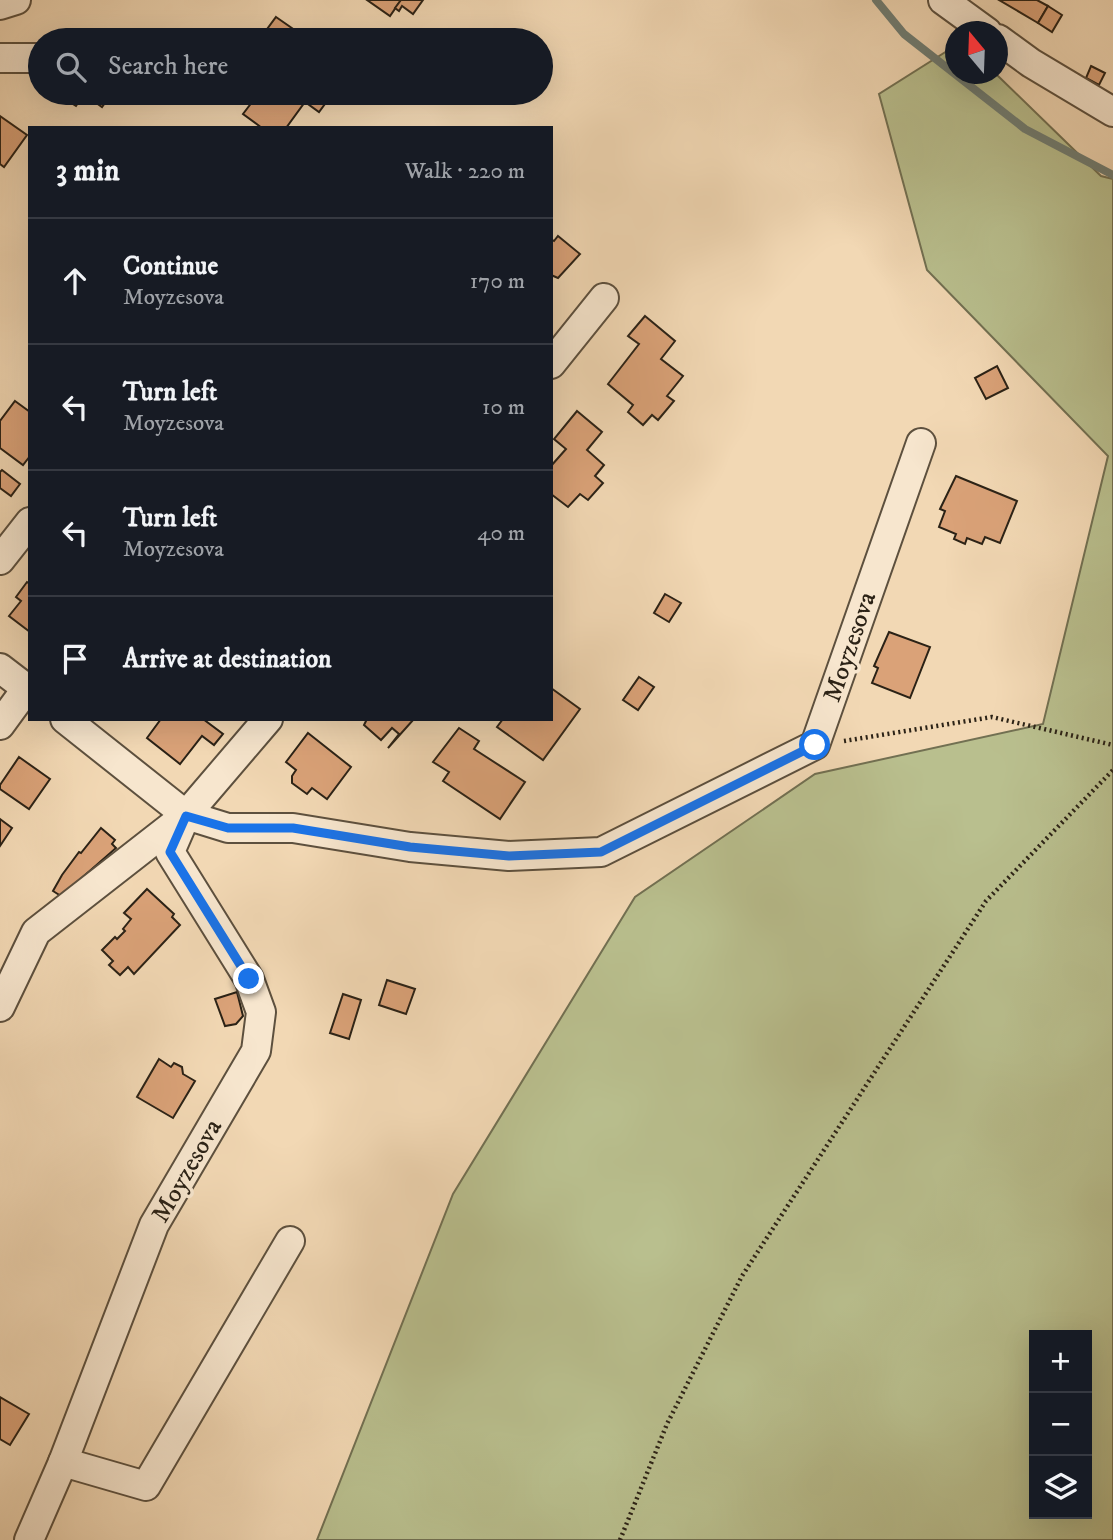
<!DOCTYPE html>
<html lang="en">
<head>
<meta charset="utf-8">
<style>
  :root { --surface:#171b24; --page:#20242c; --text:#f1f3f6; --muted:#9ea1a6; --line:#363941 }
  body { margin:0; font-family:"IM FELL DW Pica",serif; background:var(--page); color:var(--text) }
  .controls { position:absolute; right:21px; bottom:21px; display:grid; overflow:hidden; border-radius:0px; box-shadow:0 7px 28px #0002 }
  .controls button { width:63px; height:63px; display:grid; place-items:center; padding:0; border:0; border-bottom:2px solid var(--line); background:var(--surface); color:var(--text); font:35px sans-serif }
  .compass { position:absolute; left:945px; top:21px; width:63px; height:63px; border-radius:50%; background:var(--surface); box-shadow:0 7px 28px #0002; rotate:341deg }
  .stop { position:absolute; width:21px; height:21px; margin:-16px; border:5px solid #1a73e8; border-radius:50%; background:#fff }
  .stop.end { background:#1a73e8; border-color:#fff; box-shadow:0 2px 7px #0008 }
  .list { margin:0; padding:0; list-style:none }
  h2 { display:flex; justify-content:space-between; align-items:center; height:91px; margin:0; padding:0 28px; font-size:30px }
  h2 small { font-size:23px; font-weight:400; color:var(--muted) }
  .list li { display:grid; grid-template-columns:46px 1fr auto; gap:21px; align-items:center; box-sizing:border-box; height:126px; padding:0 28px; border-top:2px solid var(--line) }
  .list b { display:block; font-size:26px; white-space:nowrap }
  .list p { margin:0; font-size:23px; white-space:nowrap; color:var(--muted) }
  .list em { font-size:23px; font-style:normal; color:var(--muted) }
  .icon { flex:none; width:38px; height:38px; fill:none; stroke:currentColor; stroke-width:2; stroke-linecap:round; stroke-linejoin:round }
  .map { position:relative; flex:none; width:1113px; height:1540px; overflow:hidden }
  .search { position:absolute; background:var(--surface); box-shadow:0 7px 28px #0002; left:28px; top:28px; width:525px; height:77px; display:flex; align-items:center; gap:18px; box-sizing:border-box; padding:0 24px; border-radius:38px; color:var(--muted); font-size:26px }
  .panel { position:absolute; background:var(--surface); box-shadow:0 7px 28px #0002; left:28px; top:126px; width:525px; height:595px; border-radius:0px }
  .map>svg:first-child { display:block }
</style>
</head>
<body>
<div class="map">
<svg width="1113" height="1540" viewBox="0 0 1113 1540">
  <rect width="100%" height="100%" fill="#f2d8b4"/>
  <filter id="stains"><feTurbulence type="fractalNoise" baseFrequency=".00286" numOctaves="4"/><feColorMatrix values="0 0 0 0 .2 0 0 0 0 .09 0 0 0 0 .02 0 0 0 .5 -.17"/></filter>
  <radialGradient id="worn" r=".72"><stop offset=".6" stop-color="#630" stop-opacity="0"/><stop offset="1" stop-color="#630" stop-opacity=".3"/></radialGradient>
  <path fill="#b9bf8e" stroke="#727052" stroke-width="2" fill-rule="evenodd" d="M955,46l1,28h40l105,102 12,3v1361h-796l136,-346 182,-297 180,-123 228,-50 65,-268 -181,-186 -48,-176zM1034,1335h53v179h-53z"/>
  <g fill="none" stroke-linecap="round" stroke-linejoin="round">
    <path stroke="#6f7d74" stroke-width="8" d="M876,0l28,34 121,95 88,46"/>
  </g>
  <g fill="#daa278" stroke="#2b2216" stroke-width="2">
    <path d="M367,0h34l-11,16z"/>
    <path d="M401,0h22l-10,14 -11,-8 -3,5 -4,-3z"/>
    <path d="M999,0h38l11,6 -10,17z"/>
    <path d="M1048,6l14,9 -10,17 -14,-9z"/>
    <path d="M276,17l33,23h-50z"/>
    <path d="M1091,66l14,7 -6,12 -13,-7z"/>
    <path d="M59,93h9l5,3 3,-3h36l-10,14 -18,-13 -8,12 -18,-11z"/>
    <path d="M259,93h74l-14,19 -14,-10 -19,26h-24l-19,-14z"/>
    <path d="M0,116l27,19 -23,32 -4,-3z"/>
    <path d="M558,236l22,18 -22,24 -7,-3v-36l3,2z"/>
    <path d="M645,316l30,25 -14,18 22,17 -16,20 7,5 -16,19 -6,-5 -9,10 -15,-13 5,-7 -25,-21 31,-40 -11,-8z"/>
    <path d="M997,366l11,22 -22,11 -11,-21z"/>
    <path d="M15,401l15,11v44l-7,9 -23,-17v-27z"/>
    <path d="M577,411l25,21 -15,18 17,15 -9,11 8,7 -15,17 -8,-6 -12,13 -17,-13v-28l15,-17 -12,-10z"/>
    <path d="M2,470l18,14 -9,12 -11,-8v-16z"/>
    <path d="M956,476l61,25 -17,42 -15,-6 -3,7 -15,-6 -2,6 -11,-5 2,-5 -17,-7 6,-16 -5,-2z"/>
    <path d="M27,582l3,2v48l-21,-16 12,-15 -5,-4z"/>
    <path d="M665,594l16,9 -12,19 -15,-9z"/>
    <path d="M889,632l41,15 -20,51 -38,-15 6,-15 -4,-2z"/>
    <path d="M639,677l15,10 -16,23 -15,-10z"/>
    <path d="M551,688l29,21 -37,51 -46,-33 6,-8h48z"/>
    <path d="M161,719h42l20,15 -9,11 -12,-9 -22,28 -33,-26z"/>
    <path d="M367,719h47l-26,29 11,-14 -7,-6 -11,12 -17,-15z"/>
    <path d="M459,728l20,13 -5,8 51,33 -25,37 -57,-38 6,-9 -16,-10z"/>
    <path d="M308,733l43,34 -24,32 -15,-11 -5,6 -15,-11v-7l4,-6 -10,-8z"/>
    <path d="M19,757l31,22 -21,30 -29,-20v-4z"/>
    <path d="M0,819l12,9 -12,18z"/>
    <path d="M101,828l14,12 -3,4 4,4 -55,48 -8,-5 9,-16 17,-23 2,1z"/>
    <path d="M147,889l27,25 -2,3 8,8 -46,49 -6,-7 -8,8 -11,-10 4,-4 -11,-11 13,-13 2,2 8,-8 -2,-2 8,-10 -7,-6z"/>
    <path d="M387,980l28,9 -9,25 -27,-9z"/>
    <path d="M237,992l6,24 -7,8 -11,2 -10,-27z"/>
    <path d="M343,994l18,6 -12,39 -19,-6z"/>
    <path d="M159,1059l12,8 3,-4 8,4 1,7 12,7 -22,37 -36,-21z"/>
    <path d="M0,1397l29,17 -19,31 -10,-6z"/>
  </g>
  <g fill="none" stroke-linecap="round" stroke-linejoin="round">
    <g stroke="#5d503e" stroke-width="32">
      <g id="minor">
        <path d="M943,0l44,32"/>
        <path d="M0,5l16,-5"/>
        <path d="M998,39l33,24 82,49"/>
        <path d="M0,58h40"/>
        <path d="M551,364l53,-66"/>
        <path d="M0,560l30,-38"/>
        <path d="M0,668l30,23"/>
        <path d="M65,719l121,96 42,13h65l117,19 99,9 92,-4 214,-107 106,-302"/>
        <path d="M0,725l27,-37"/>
        <path d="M0,1007l36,-75 150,-117 82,-96"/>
        <path d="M63,1462l83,24 144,-245"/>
        <path d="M29,1540l34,-78 91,-237 102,-174 5,-39 -12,-33 -79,-127 16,-37"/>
      </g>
    </g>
    <g stroke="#2b2216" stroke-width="4.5" stroke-dasharray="2 3.5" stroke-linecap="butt">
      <path d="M844,741l148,-24 121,28"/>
      <path d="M620,1540l47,-116 75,-148 244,-375 127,-131"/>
    </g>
    <use href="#minor" stroke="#f7e6ce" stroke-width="28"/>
  </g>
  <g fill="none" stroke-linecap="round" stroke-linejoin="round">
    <path stroke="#1a73e8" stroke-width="9" d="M249,979l-79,-127 16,-36 42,12h65l117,19 99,9 92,-4 214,-107"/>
  </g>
  <g text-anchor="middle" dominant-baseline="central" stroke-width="7" stroke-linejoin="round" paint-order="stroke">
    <g font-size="26" fill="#2b2216" stroke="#f7e6ce">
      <text transform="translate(850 647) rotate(-71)">Moyzesova</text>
      <text transform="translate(187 1171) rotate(-60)">Moyzesova</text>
    </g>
  </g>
  <rect width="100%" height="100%" filter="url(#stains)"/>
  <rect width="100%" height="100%" fill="url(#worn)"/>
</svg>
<div class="controls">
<button>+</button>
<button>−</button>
<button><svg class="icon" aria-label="layers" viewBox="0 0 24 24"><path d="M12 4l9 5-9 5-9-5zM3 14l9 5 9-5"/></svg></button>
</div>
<svg class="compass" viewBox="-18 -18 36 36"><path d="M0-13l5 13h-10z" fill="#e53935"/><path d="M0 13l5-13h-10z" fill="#9ea1a6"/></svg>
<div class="stop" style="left:815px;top:745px"></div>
<div class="stop end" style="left:249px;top:979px"></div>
<div class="search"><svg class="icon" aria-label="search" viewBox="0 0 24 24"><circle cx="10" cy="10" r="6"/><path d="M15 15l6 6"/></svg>Search here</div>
<section class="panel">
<h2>3 min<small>Walk · 220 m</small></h2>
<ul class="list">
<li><svg class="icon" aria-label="ahead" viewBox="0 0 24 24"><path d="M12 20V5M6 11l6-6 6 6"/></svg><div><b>Continue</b><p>Moyzesova</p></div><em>170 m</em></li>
<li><svg class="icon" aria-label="left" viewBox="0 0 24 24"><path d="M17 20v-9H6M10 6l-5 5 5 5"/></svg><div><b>Turn left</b><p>Moyzesova</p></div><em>10 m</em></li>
<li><svg class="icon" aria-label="left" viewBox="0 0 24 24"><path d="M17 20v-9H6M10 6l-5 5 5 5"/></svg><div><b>Turn left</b><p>Moyzesova</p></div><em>40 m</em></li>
<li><svg class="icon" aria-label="arrive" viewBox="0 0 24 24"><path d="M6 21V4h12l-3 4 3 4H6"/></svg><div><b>Arrive at destination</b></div></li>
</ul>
</section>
</div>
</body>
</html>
